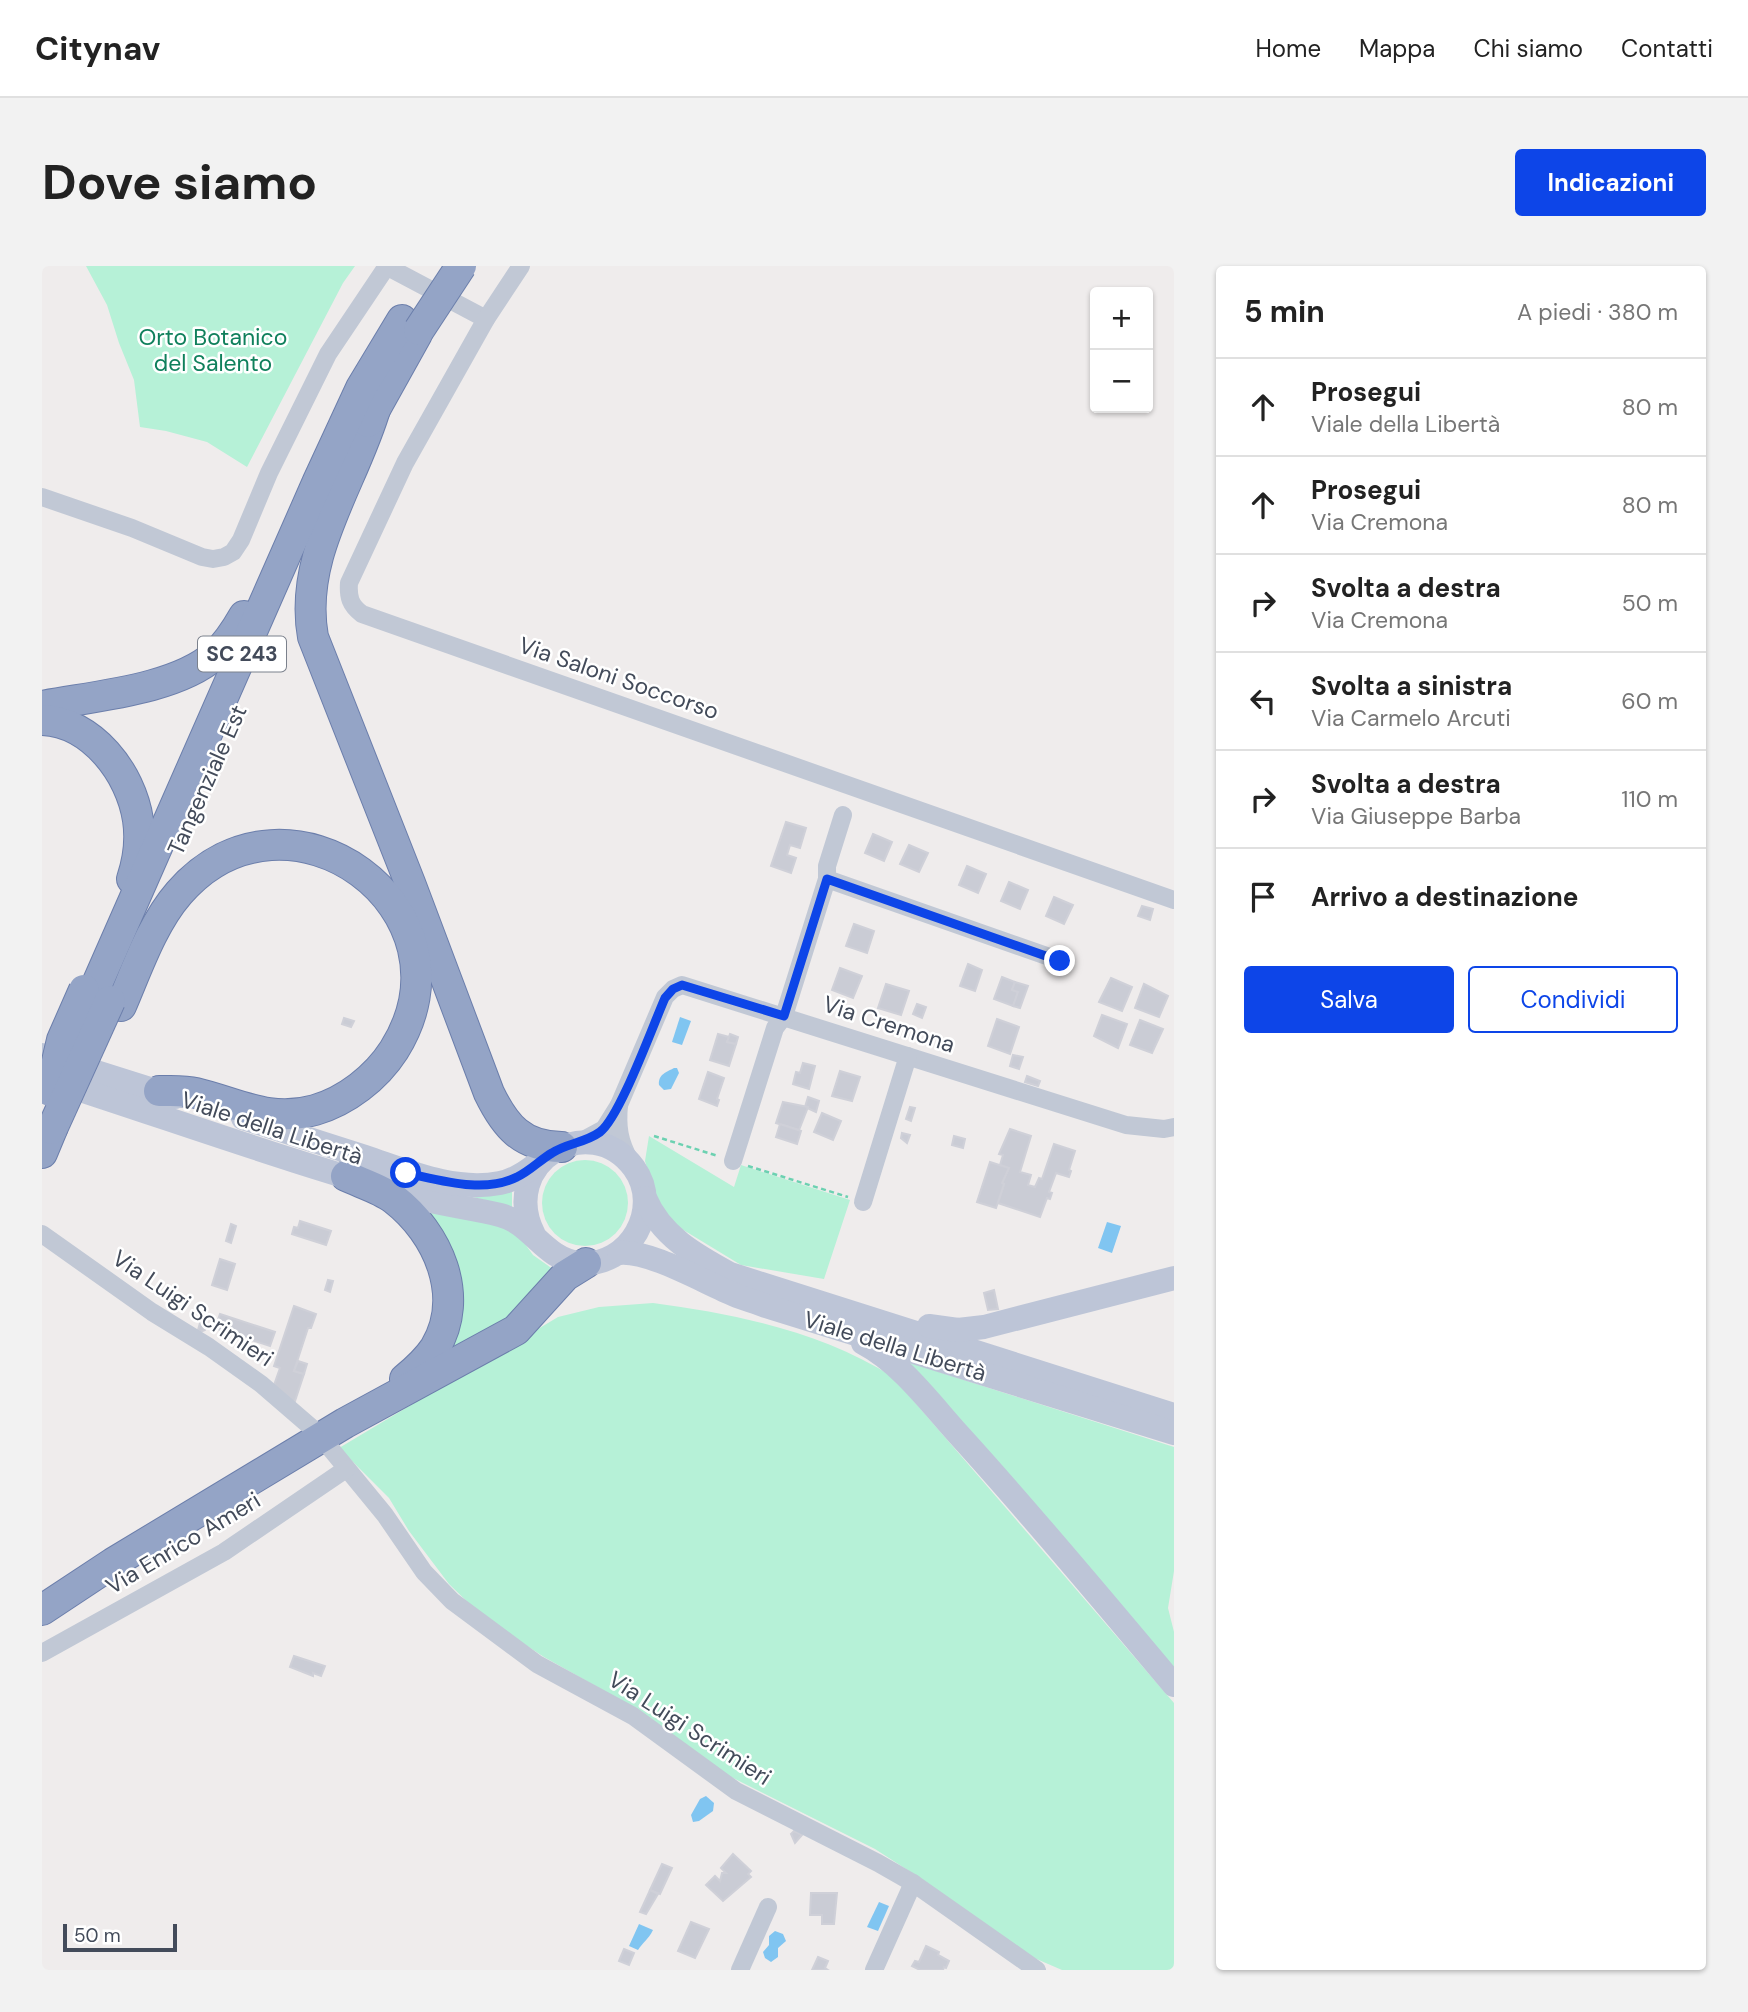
<!DOCTYPE html>
<html lang="it">
<head>
<meta charset="utf-8">
<style>
  :root { --surface:#fff; --page:#f2f2f2; --text:#222; --muted:#767676; --line:#e0e0e0; --accent:#0d45e8 }
  body { margin:0; font-family:"DM Sans",sans-serif; background:var(--page); color:var(--text) }
  .controls { position:absolute; right:21px; top:21px; display:grid; overflow:hidden; border-radius:7px; box-shadow:0 2px 5px #0004 }
  .controls button { width:63px; height:63px; display:grid; place-items:center; padding:0; border:0; border-bottom:2px solid var(--line); background:var(--surface); color:var(--text); font:35px sans-serif }
  .scale { position:absolute; left:21px; bottom:18px; width:114px; box-sizing:border-box; padding-left:7px; border:4px solid #434b5a; border-top:0; font-size:19px; line-height:24px; white-space:nowrap; color:#434b5a; -webkit-text-stroke:5px #fff; paint-order:stroke }
  .stop { position:absolute; width:21px; height:21px; margin:-16px; border:5px solid #0d45e8; border-radius:50%; background:#fff }
  .stop.end { background:#0d45e8; border-color:#fff; box-shadow:0 2px 7px #0008 }
  .list { margin:0; padding:0; list-style:none }
  h2 { display:flex; justify-content:space-between; align-items:center; height:91px; margin:0; padding:0 28px; font-size:30px }
  h2 small { font-size:23px; font-weight:400; color:var(--muted) }
  .list li { display:grid; grid-template-columns:46px 1fr auto; gap:21px; align-items:center; box-sizing:border-box; height:98px; padding:0 28px; border-top:2px solid var(--line) }
  .list b { display:block; font-size:26px; white-space:nowrap }
  .list p { margin:0; font-size:23px; white-space:nowrap; color:var(--muted) }
  .list em { font-size:23px; font-style:normal; color:var(--muted) }
  .actions { display:flex; gap:14px; padding:21px 28px }
  .actions a { flex:1; padding:16px 0; border:2px solid var(--accent); border-radius:7px; text-align:center; font-size:24px; color:var(--accent) }
  .actions .main { background:var(--accent); color:#fff }
  .icon { flex:none; width:38px; height:38px; fill:none; stroke:currentColor; stroke-width:2; stroke-linecap:round; stroke-linejoin:round }
  .map { position:relative; flex:none; width:1132px; height:1704px; overflow:hidden; border-radius:7px }
  header { display:flex; align-items:center; gap:42px; box-sizing:border-box; height:98px; padding:0 35px; background:var(--surface); border-bottom:2px solid var(--line) }
  header strong { font-size:33px }
  nav { display:flex; gap:38px; margin-inline-start:auto; font-size:24px }
  .intro { display:flex; align-items:center; justify-content:space-between; box-sizing:border-box; height:168px; padding:0 42px }
  h1 { margin:0; font-size:49px }
  .button { padding:18px 32px; border-radius:7px; background:var(--accent); color:#fff; font-size:24px; font-weight:700 }
  main { display:flex; gap:42px; padding:0 42px }
  aside { flex:1; background:var(--surface); border-radius:7px; box-shadow:0 2px 5px #0004 }
  .map>svg:first-child { display:block }
</style>
</head>
<body>
<header>
<strong>Citynav</strong>
<nav><a>Home</a><a>Mappa</a><a>Chi siamo</a><a>Contatti</a></nav>
</header>
<div class="intro"><h1>Dove siamo</h1><a class="button">Indicazioni</a></div>
<main>
<div class="map">
<svg width="1132" height="1704" viewBox="0 0 1132 1704">
  <rect width="100%" height="100%" fill="#efecec"/>
  <g fill="#b6f1d7">
    <path d="M44,0h269l-12,17 -96,184 -40,-25 -41,-11 -26,-4 -6,-47 -15,-37 -12,-38z"/>
    <path d="M607,870l85,51 7,-22 109,35 -26,79 -83,-14 -79,-48 -17,-56z"/>
    <circle cx="543" cy="937" r="43"/>
    <path d="M380,918l90,4v19z"/>
    <path d="M369,937l101,23 21,29 24,17 -24,29 -99,66 19,-42z"/>
    <path d="M611,1037c83,11 169,29 240,74l281,326v267h-112l-44,-19 -95,-71 -48,-31 -154,-77 -106,-75 -71,-40 -60,-39 -35,-34 -40,-53 -20,-33 -50,-50 219,-131 41,-10z"/>
    <path d="M850,1091l282,90v124l-6,37 6,24v38z"/>
  </g>
  <g fill="#80c5f1">
    <path d="M638,751l11,4 -9,24 -10,-3z"/>
    <path d="M632,802h3l2,5 -8,16 -7,1 -5,-5c-1,-11 8,-13 15,-17z"/>
    <path d="M1065,956l14,4 -9,27 -14,-5z"/>
    <path d="M664,1530l8,7 -1,8 -14,10 -6,1 -2,-7 9,-16z"/>
    <path d="M837,1636l10,4 -11,25 -11,-4z"/>
    <path d="M597,1658l14,6c-5,10 -10,12 -15,20l-9,-4z"/>
    <path d="M733,1665l8,3 3,7 -8,7v9l-7,5 -6,-4 -2,-6 6,-7v-9z"/>
  </g>
  <g fill="#caccd5" stroke="#cfd0d8" stroke-width="2">
    <path d="M744,556l20,6 -6,20 -10,-3 -3,10 9,3 -5,15 -20,-7z"/>
    <path d="M831,568l19,8 -8,19 -19,-8z"/>
    <path d="M867,579l19,8 -9,19 -19,-8z"/>
    <path d="M925,600l19,8 -8,19 -19,-8z"/>
    <path d="M967,616l19,8 -8,19 -19,-8z"/>
    <path d="M1012,631l19,8 -9,19 -18,-8z"/>
    <path d="M1100,640l11,3 -3,11 -12,-4z"/>
    <path d="M812,658l20,7 -7,22 -21,-7z"/>
    <path d="M926,698l14,6 -7,21 -15,-5z"/>
    <path d="M798,702l22,8 -9,22 -21,-8z"/>
    <path d="M960,711l13,5 -3,8 6,2 -5,14 -19,-7z"/>
    <path d="M1069,712l21,9 -10,24 -23,-9z"/>
    <path d="M973,716l13,4 -8,22 -7,-2 5,-14 -6,-2z"/>
    <path d="M844,718l23,7 -8,24 -23,-7z"/>
    <path d="M1102,718l24,12 -9,21 -24,-9z"/>
    <path d="M875,738l9,3 -4,11 -9,-4z"/>
    <path d="M1060,749l25,9 -9,24 -24,-12z"/>
    <path d="M302,752l10,3 -3,6 -9,-3z"/>
    <path d="M955,753l22,8 -9,27 -22,-8z"/>
    <path d="M1098,754l23,9 -11,24 -22,-8z"/>
    <path d="M676,768l11,3 -2,5 9,2 -7,22 -19,-6z"/>
    <path d="M688,768l8,3 -2,7 -9,-2z"/>
    <path d="M971,789l10,2 -4,12 -9,-3z"/>
    <path d="M761,797l12,3 -6,23 -16,-5 3,-12 4,1z"/>
    <path d="M798,805l20,6 -8,24 -20,-5z"/>
    <path d="M666,806l16,6 -7,21 2,1 -2,6 -18,-7z"/>
    <path d="M985,810l13,5 -2,5 -13,-4z"/>
    <path d="M766,831l11,4 -3,11 -11,-5z"/>
    <path d="M741,836l25,5 -9,23 -23,-7z"/>
    <path d="M868,841l5,1 -4,13 -5,-2z"/>
    <path d="M780,847l19,8 -8,19 -19,-8z"/>
    <path d="M738,858l21,7 -4,13 -21,-7z"/>
    <path d="M968,863l21,7 -11,36 11,3 -3,10 7,2 4,-9 3,1 12,-35 21,7 -6,19 2,1 -2,6 -13,-4 -7,19 3,1 -2,6 -3,-1 -7,19 -42,-14 6,-19 -2,-1 7,-15 -9,-3 3,-10 -4,-1z"/>
    <path d="M860,867l8,2 -3,8 -6,-5z"/>
    <path d="M912,870l11,3 -2,9 -11,-3z"/>
    <path d="M948,896l19,6 -7,15 2,1 -8,24 -19,-6z"/>
    <path d="M258,955l31,10 -5,14 -34,-11 2,-7 4,1z"/>
    <path d="M189,958l5,2 -5,17 -5,-2z"/>
    <path d="M178,993l15,5 -8,26 -15,-5z"/>
    <path d="M286,1014l5,1 -3,11 -5,-2z"/>
    <path d="M952,1024l4,19 -10,1 -4,-17z"/>
    <path d="M252,1040l22,8 -5,14h-3l-14,43 10,3 -10,30 -21,-16 7,-20 -6,-2z"/>
    <path d="M178,1048l55,18 -5,14 -55,-18z"/>
    <path d="M158,1057l7,2 -2,5 -5,2 -2,-2z"/>
    <path d="M256,1095l9,3 -3,10 -10,-3z"/>
    <path d="M252,1390l31,10 -4,10 -8,-3v3l-23,-9z"/>
    <path d="M752,1565l8,4 -7,8 -4,-9z"/>
    <path d="M691,1588l18,17 -3,3 3,3 -28,24 -17,-16 9,-9 5,5 2,-8h4l-5,-5z"/>
    <path d="M620,1598l10,4 -12,26 -10,-4z"/>
    <path d="M608,1624l8,4 -12,20 -6,-2z"/>
    <path d="M769,1627h26l-3,31h-12v-9h-12z"/>
    <path d="M649,1656l18,7 -14,29 -17,-7z"/>
    <path d="M884,1680l13,6 -1,3 11,6 -3,7 -2,-1 -1,3h-23l-8,-4 3,-5 4,1z"/>
    <path d="M582,1683l10,4 -5,12 -10,-4z"/>
    <path d="M776,1691l10,4 -3,7 3,2h-16z"/>
  </g>
  <g fill="none" stroke-linecap="round" stroke-linejoin="round">
    <g stroke="#6b7eab" stroke-width="32">
      <g id="trunk">
        <path d="M334,140c-22,77 -78,148 -63,231l97,246 79,210c16,33 33,54 73,54"/>
        <path d="M326,156l49,-88"/>
        <path d="M0,440c52,-10 133,-16 173,-51 12,-11 21,-25 29,-39"/>
        <path d="M0,454c50,2 89,53 96,100 3,20 0,41 -6,59"/>
        <path d="M51,727l225,-512 43,-93 41,-68"/>
        <path d="M79,740c16,-37 31,-82 58,-113 109,-125 303,17 215,157 -18,28 -48,51 -79,60 -46,13 -77,-7 -119,-17 -12,-3 -26,-2 -37,-2"/>
        <path d="M0,887l10,-24"/>
        <path d="M304,910c15,7 35,13 48,23 44,34 72,97 41,149 -8,12 -19,22 -30,31"/>
        <path d="M0,1344l71,-47 232,-140 171,-93 49,-54 21,-13"/>
      </g>
    </g>
    <g stroke="#6cd1b1" stroke-width="2.5" stroke-dasharray="5 3.5" stroke-linecap="butt">
      <path d="M612,870l64,20"/>
      <path d="M706,900l100,31"/>
    </g>
    <g stroke="#c1c8d5" stroke-width="18">
      <path d="M344,0l100,53"/>
      <path d="M479,0l-35,53 -81,144 -56,120c-1,14 1,22 13,31l812,286"/>
      <path d="M0,231l90,31 70,29 11,2 11,-2 9,-5 8,-12 28,-67 59,-119 59,-88"/>
      <path d="M785,613l234,82"/>
      <path d="M577,839l46,-108 8,-8 9,-4 444,140 38,4 10,-2"/>
      <path d="M538,876l24,-13 15,-24c-2,22 0,36 11,56"/>
      <path d="M691,895l42,-133 9,-12 43,-137v-13l16,-51"/>
      <path d="M821,936l45,-146"/>
      <path d="M0,968l110,78 57,35 52,37 51,44"/>
      <path d="M288,1182l55,67 39,57 28,29 85,63 96,52 103,75 142,72 35,20 124,87"/>
      <path d="M0,1387l182,-101 122,-83"/>
      <path d="M698,1704l28,-63"/>
      <path d="M832,1704l39,-87"/>
    </g>
    <g stroke="#bdc5d7" stroke-width="24">
      <path d="M0,789l133,42"/>
      <path d="M11,815c124,40 248,85 374,119 24,6 49,9 73,15 32,8 44,44 79,48 51,5 84,-55 55,-95 -44,-60 -137,-6 -100,67"/>
      <path d="M201,852c41,13 81,26 122,39 42,14 89,35 135,26 15,-3 26,-11 38,-20"/>
      <path d="M603,932c16,38 50,57 85,76l444,141"/>
      <path d="M577,987c31,-3 86,30 116,42 10,4 21,7 31,11l408,127"/>
      <path d="M887,1060l29,4 26,-3 190,-49"/>
      <path d="M821,1077c38,20 67,60 96,92 74,81 144,166 215,250"/>
    </g>
    <use href="#trunk" stroke="#94a4c6" stroke-width="30"/>
    <g stroke="#6b7eab" stroke-width="32" stroke-linecap="butt">
      <g id="trunk-bridge">
        <path d="M377,64l42,-64"/>
        <path d="M8,825l12,-51 22,-50"/>
        <path d="M10,863l58,-128"/>
      </g>
    </g>
    <use href="#trunk-bridge" stroke="#94a4c6" stroke-width="30"/>
  </g>
  <g fill="none" stroke-linecap="round" stroke-linejoin="round">
    <path stroke="#0d45e8" stroke-width="9" d="M364,907c34,7 78,21 111,4 13,-6 23,-17 35,-24 15,-10 33,-10 48,-21 20,-15 53,-107 65,-134l8,-9 9,-4 102,31 43,-137 233,82"/>
  </g>
  <g text-anchor="middle" dominant-baseline="central" stroke-width="5" stroke-linejoin="round" paint-order="stroke">
    <rect fill="#fff" stroke="#7b818c" stroke-width="2" x="156" y="370.5" width="88" height="35" rx="5"/>
    <g font-size="21" font-weight="bold" fill="#434b5a">
      <text x="200" y="388">SC 243</text>
    </g>
    <g font-size="23" fill="#10805c" stroke="#fff">
      <text x="171" y="71">Orto Botanico<tspan x="171" dy="26">del Salento</tspan></text>
    </g>
    <g font-size="23" fill="#434b5a" stroke="#fff">
      <text transform="translate(577 412) rotate(19)">Via Saloni Soccorso</text>
      <text transform="translate(165 514) rotate(-66)">Tangenziale Est</text>
      <text transform="translate(847 758) rotate(18)">Via Cremona</text>
      <text transform="translate(230 862) rotate(18)">Viale della Libertà</text>
      <text transform="translate(151 1042) rotate(34)">Via Luigi Scrimieri</text>
      <text transform="translate(853 1080) rotate(17)">Viale della Libertà</text>
      <text transform="translate(141 1277) rotate(-31)">Via Enrico Ameri</text>
      <text transform="translate(648 1462) rotate(33)">Via Luigi Scrimieri</text>
    </g>
  </g>
</svg>
<div class="controls">
<button>+</button>
<button>−</button>
</div>
<div class="scale">50 m</div>
<div class="stop" style="left:364px;top:907px"></div>
<div class="stop end" style="left:1018px;top:695px"></div>
</div>
<aside>
<h2>5 min<small>A piedi · 380 m</small></h2>
<ul class="list">
<li><svg class="icon" aria-label="ahead" viewBox="0 0 24 24"><path d="M12 20V5M6 11l6-6 6 6"/></svg><div><b>Prosegui</b><p>Viale della Libertà</p></div><em>80 m</em></li>
<li><svg class="icon" aria-label="ahead" viewBox="0 0 24 24"><path d="M12 20V5M6 11l6-6 6 6"/></svg><div><b>Prosegui</b><p>Via Cremona</p></div><em>80 m</em></li>
<li><svg class="icon" aria-label="right" viewBox="0 0 24 24"><path d="M7 20v-9h11M14 6l5 5-5 5"/></svg><div><b>Svolta a destra</b><p>Via Cremona</p></div><em>50 m</em></li>
<li><svg class="icon" aria-label="left" viewBox="0 0 24 24"><path d="M17 20v-9H6M10 6l-5 5 5 5"/></svg><div><b>Svolta a sinistra</b><p>Via Carmelo Arcuti</p></div><em>60 m</em></li>
<li><svg class="icon" aria-label="right" viewBox="0 0 24 24"><path d="M7 20v-9h11M14 6l5 5-5 5"/></svg><div><b>Svolta a destra</b><p>Via Giuseppe Barba</p></div><em>110 m</em></li>
<li><svg class="icon" aria-label="arrive" viewBox="0 0 24 24"><path d="M6 21V4h12l-3 4 3 4H6"/></svg><div><b>Arrivo a destinazione</b></div></li>
</ul>
<div class="actions"><a class="main">Salva</a><a>Condividi</a></div>
</aside>
</main>
</body>
</html>
